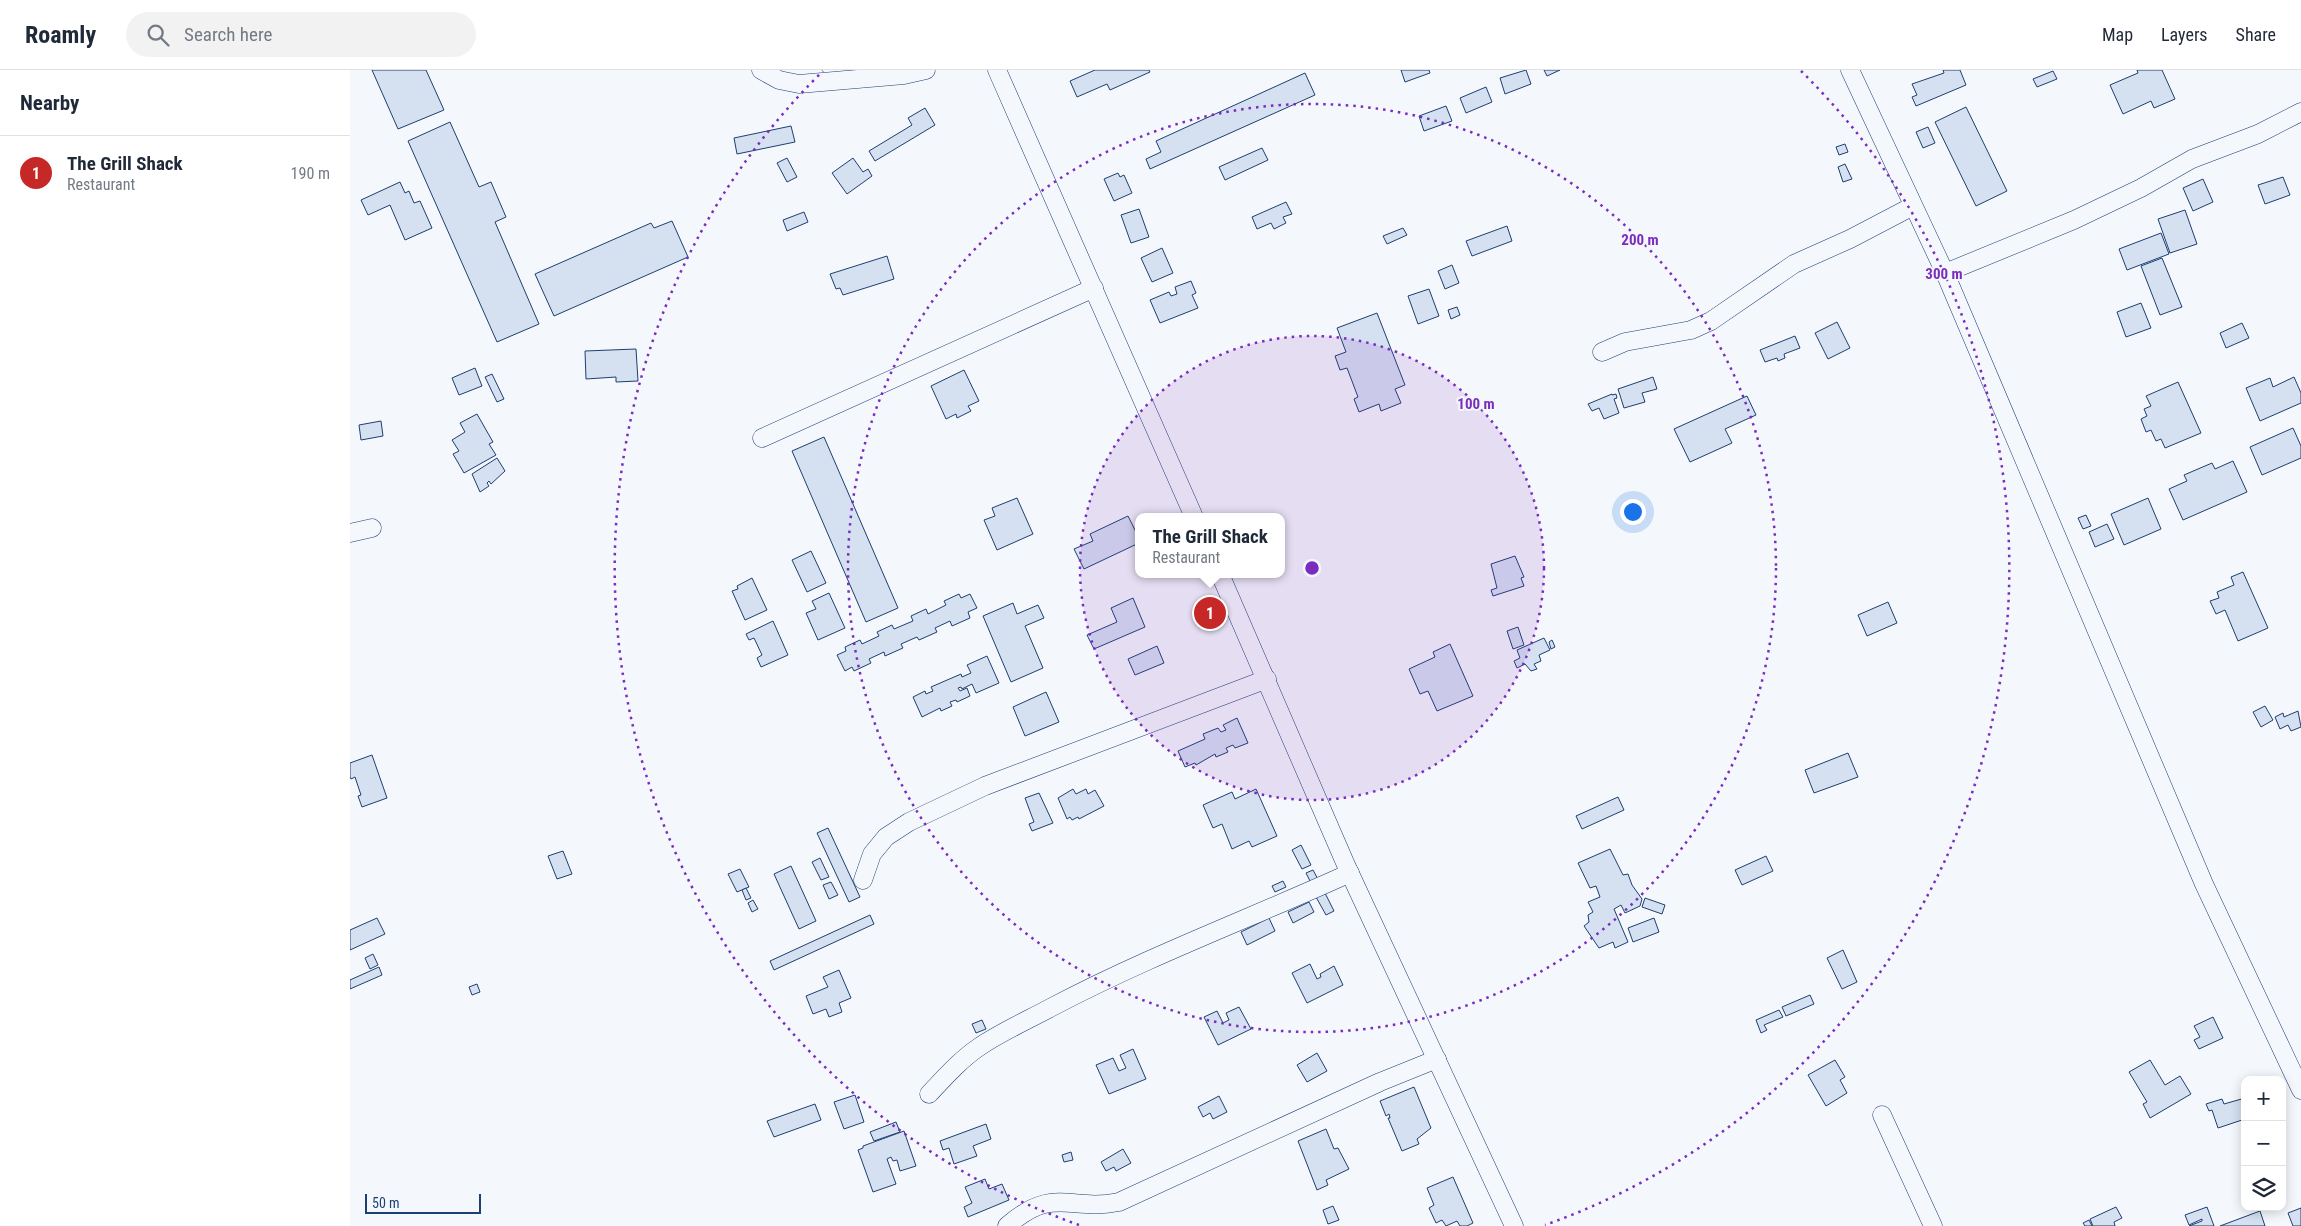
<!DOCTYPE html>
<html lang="en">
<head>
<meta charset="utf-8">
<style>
  :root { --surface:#fff; --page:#f2f2f3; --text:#1f2937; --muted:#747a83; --line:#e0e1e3; --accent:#c62828 }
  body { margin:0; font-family:"Roboto Condensed",sans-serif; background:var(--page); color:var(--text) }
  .controls { position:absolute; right:15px; bottom:15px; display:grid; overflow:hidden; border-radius:10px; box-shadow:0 2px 12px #0003 }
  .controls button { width:45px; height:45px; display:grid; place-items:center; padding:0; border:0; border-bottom:1px solid var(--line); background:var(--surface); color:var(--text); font:25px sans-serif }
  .scale { position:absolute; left:15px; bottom:12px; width:116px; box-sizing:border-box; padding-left:5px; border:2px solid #1d3f73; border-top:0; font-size:14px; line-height:18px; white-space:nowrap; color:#1d3f73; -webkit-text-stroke:4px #f4f7fb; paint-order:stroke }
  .you { position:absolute; left:1282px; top:441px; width:18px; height:18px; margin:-12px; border:4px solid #fff; border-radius:50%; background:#1a73e8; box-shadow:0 0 0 8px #1a73e833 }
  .badge { display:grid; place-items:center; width:32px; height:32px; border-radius:50%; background:var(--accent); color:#fff; font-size:16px; font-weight:700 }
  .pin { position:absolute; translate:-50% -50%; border:2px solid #fff; box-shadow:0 1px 5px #0006 }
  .popup { position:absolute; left:785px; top:443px; width:150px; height:65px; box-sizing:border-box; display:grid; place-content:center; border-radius:10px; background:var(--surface); filter:drop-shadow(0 1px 4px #0005); font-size:16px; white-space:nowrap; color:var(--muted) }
  .popup b { font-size:19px; color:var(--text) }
  .popup::after { content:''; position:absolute; left:50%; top:100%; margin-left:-10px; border:10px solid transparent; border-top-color:var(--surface) }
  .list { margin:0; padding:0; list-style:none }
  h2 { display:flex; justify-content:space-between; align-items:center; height:65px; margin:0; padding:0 20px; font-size:21px }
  h2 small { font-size:16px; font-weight:400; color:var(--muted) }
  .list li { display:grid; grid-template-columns:32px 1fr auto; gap:15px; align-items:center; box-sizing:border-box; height:75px; padding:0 20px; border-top:1px solid var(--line) }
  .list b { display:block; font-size:19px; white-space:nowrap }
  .list p { margin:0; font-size:16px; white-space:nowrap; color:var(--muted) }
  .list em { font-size:16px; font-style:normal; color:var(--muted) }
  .icon { flex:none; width:28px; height:28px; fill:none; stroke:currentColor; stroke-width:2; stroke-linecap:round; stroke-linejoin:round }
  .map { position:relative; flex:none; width:1951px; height:1156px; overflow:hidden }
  header { display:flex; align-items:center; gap:30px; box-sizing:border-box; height:70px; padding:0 25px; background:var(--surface); border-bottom:1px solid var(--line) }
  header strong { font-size:24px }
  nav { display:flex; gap:28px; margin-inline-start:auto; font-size:18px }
  .search { width:350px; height:45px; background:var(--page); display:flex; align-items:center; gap:12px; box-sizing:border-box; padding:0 18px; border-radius:28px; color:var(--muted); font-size:19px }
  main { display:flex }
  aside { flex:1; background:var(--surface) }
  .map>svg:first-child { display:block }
</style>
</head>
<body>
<header>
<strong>Roamly</strong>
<div class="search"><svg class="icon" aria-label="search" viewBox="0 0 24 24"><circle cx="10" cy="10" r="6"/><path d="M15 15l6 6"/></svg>Search here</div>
<nav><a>Map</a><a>Layers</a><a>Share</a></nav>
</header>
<main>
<aside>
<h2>Nearby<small></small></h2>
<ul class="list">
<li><span class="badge">1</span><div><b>The Grill Shack</b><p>Restaurant</p></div><em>190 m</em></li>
</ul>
</aside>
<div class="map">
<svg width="1951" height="1156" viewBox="0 0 1951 1156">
  <rect width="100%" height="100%" fill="#f4f7fb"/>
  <g fill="#d5e0f0" stroke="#1d3f73">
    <path d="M22,0h54l18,40 -46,19z"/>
    <path d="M745,0h54l1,2 -40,18 -3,-6 -30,13 -7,-16z"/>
    <path d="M1051,0h28l1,3 -25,9z"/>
    <path d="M1176,0l5,14 -26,10 -5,-16z"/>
    <path d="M1194,0h16l-13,6z"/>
    <path d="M1593,0h17l6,15 -50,21 -4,-9 5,-2 -5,-11 32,-11z"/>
    <path d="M1787,0h25l13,29 -21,9 -3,-7 -28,13 -13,-29 28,-12z"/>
    <path d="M1703,1l4,8 -20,8 -4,-8z"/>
    <path d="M955,3l10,22 -165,74 -4,-10 15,-7 -5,-11z"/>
    <path d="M1136,17l6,15 -26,11 -6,-15z"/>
    <path d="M1096,36l6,15 -28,10 -5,-15z"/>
    <path d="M1616,37l41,84 -31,15 -41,-84z"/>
    <path d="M575,38l10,17 -60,36 -6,-10 43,-26 -4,-7z"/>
    <path d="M100,52l29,65 12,-5 15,35 -11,5 44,102 -42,18 -89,-201z"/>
    <path d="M441,56l4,16 -58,12 -3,-16z"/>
    <path d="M1578,57l7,16 -12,5 -7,-16z"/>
    <path d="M1495,74l3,8 -9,3 -3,-8z"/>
    <path d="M912,78l6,12 -43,20 -6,-13z"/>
    <path d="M437,88l10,19 -10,5 -10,-19z"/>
    <path d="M503,88l10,14 5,-3 4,7 -25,18 -15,-21z"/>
    <path d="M1495,94l7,15 -9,3 -5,-15z"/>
    <path d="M768,103l2,4 4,-2 8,18 -18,8 -10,-22z"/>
    <path d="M1933,107l7,18 -25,9 -7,-19z"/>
    <path d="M1853,109l10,23 -20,9 -10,-23z"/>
    <path d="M50,112l5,11 4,-2 5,12 6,-2 12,27 -27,12 -15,-35 -22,10 -7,-15z"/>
    <path d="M936,132l6,12 -9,3 3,6 -12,6 -3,-6 -14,6 -5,-12z"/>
    <path d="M789,139l10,28 -18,6 -10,-28z"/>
    <path d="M1835,140l12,34 -27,9 -12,-34z"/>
    <path d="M454,142l4,10 -21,9 -4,-11z"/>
    <path d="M322,151l16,36 -134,59 -19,-42 116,-51 3,5z"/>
    <path d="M1157,156l5,15 -40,15 -6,-15z"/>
    <path d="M1053,158l4,7 -20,9 -4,-8z"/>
    <path d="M1811,163l8,21 -42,16 -8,-21z"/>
    <path d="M812,178l11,25 -21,9 -11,-24z"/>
    <path d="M537,186l7,23 -51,16 -3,-7 -4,1 -6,-15z"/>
    <path d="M1812,188l20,49 -22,8 -19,-49z"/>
    <path d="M1102,195l7,18 -14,6 -7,-18z"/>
    <path d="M841,211l5,12 -4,2 6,13 -38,15 -10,-23 19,-8 2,4 6,-2 -2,-7z"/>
    <path d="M1079,219l10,27 -21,8 -10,-28z"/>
    <path d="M1791,233l10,25 -25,9 -9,-25z"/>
    <path d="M1107,237l3,8 -9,4 -3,-9z"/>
    <path d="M1027,243l28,72 -10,4 6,14 -20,8 -2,-7 -20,8 -5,-13 4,-2 -11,-29 -7,2 -5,-14 11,-4 -9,-24z"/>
    <path d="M1487,252l13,26 -22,11 -13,-26z"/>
    <path d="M1892,253l7,15 -23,10 -6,-15z"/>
    <path d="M1445,266l5,12 -16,6 1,4 -7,3 -1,-3 -12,4 -5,-12z"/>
    <path d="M286,279l2,32 -22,1v-5l-30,2 -1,-28z"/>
    <path d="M125,298l7,18 -23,9 -7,-17z"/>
    <path d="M614,300l15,31 -11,5 3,5 -14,7 -1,-4 -10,5 -15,-33z"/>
    <path d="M142,304l12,25 -7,3 -12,-25z"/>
    <path d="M1303,307l4,12 -15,4 3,9 -21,6 -6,-19z"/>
    <path d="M1944,307l7,16v10l-41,18 -14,-33 24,-10 3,9z"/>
    <path d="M1828,312l23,51 -36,15 -4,-9 -5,2 -5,-11 -5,2 -5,-13 6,-3 -3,-7 7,-3 -5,-10z"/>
    <path d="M1262,324v1l4,-1 1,4 -3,1 5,14 -15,6 -5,-11 -7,3 -4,-7z"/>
    <path d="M1397,326l9,19 -31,14 7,14 -42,19 -16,-33z"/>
    <path d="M127,344l16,28 -4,2 7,11 -32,18 -11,-19 6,-3 -7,-11 13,-8 -5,-9z"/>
    <path d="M31,351l2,15 -22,4 -2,-15z"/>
    <path d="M1943,358l8,18v12l-39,17 -12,-28z"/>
    <path d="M474,367l74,171 -32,14 -74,-171z"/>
    <path d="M147,388l8,13 -14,13 -2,-3 -2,2 2,3 -9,6 -8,-18z"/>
    <path d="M1883,391l14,31 -64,28 -14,-31 18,-8 -3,-6 28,-12 3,6z"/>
    <path d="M667,428l16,36 -36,16 -13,-30 11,-4 -3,-8z"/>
    <path d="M1798,428l13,31 -37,16 -13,-31z"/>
    <path d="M1736,445l5,11 -8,3 -5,-11z"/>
    <path d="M778,446l11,22v5l-55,26 -10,-20 19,-8 -3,-7z"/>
    <path d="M1757,454l7,15 -19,8 -6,-15z"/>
    <path d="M461,481l15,32 -19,9 -15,-32z"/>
    <path d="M1165,486l9,21 -3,1 3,8 -31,10 -2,-6 6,-2 -6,-24z"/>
    <path d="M1893,502l25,56 -30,13 -13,-31 -9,4 -6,-13 9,-3 -2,-6 17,-7 -3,-8z"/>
    <path d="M402,508l15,32 -22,10 -13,-29 6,-2 -1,-3z"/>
    <path d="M479,523l16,35 -27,12 -12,-27 10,-4 -4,-8z"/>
    <path d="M609,524l2,4 9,-4 7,14 -9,4 2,6 -18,8 -2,-5 -15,7 2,4 -18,8 -2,-3 -16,7 2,4 -18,8 -1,-4 -15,7 2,4 -17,8 -2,-4 -7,4 -8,-16 9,-4 -1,-4 15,-7 2,4 17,-8 -2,-4 15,-7 2,4 19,-8 -2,-5 15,-7 2,5 18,-9 -2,-4z"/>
    <path d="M783,528l12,29 -51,22 -7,-14 30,-13 -6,-14z"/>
    <path d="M1538,532l9,21 -30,13 -9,-21z"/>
    <path d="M663,533l4,11 21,-9 6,13 -19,8 18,42 -32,14 -28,-66z"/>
    <path d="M423,551l15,34 -27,12 -4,-9 5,-3 -8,-17 -5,2 -3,-6z"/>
    <path d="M1168,557l6,18 -11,4 -6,-18z"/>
    <path d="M1194,568l6,12 -11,5 2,6 -7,3 3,5 -6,2 -6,-7 -8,4 -3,-7 6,-3 -3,-8z"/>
    <path d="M1202,570l3,7 -4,2 -2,-7z"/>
    <path d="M1100,574l23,52 -36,15 -9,-20 -8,3 -11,-25 26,-12 -2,-5z"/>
    <path d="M807,576l7,17 -29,12 -7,-16z"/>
    <path d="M637,586l12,27 -23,10 -4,-9 -10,5 -1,-2 -3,1 2,3 7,-3 3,8 -13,6 -1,-2 -6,2 2,4 -11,5 -1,-3 -18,9 -9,-20 12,-6 1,3 7,-3 -2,-4 30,-13 1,3 9,-4 -4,-8z"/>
    <path d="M696,622l13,30 -34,14 -12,-29z"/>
    <path d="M1915,636l8,14 -12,7 -8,-15z"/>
    <path d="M1948,641l3,16 -10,4 -3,-6 -8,4 -5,-12 8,-4 1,4z"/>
    <path d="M887,648l11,25 -13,5 -2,-3 -7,3 2,4 -12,5 -1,-3 -19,11 -1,-2 -10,4 -7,-16 27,-12 -2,-5 15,-6 3,4 5,-2 -3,-5z"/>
    <path d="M1498,683l10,24 -44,16 -9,-23z"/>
    <path d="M22,685l15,43 -25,9 -4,-11 3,-1 -6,-18 -4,2 -1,-2v-14z"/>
    <path d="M723,719l3,5 10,-5 2,5 7,-4 9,16 -25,13 -1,-2 -6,3 -2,-3 -3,2 -9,-21z"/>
    <path d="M906,719l21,47 -25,11 -3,-6 -17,8 -10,-25 -9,4 -10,-23 29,-13 3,7z"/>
    <path d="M689,723l14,30 -21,8 -3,-7 5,-2 -9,-24z"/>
    <path d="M1268,727l6,13 -42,19 -6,-13z"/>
    <path d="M478,758l32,69 -11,5 -32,-69z"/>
    <path d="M951,775l10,20 -9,4 -10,-19z"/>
    <path d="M1260,779l13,26 5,-1 4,11 10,14 -2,7 -15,7 -4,-8 -7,4 14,33 -13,6 -2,-6 -14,6 -15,-22 5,-4 -1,-7 5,-3 -5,-10 12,-5 -4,-11 -6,2 -12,-25z"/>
    <path d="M213,781l9,23 -15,5 -9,-23z"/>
    <path d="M1416,786l7,15 -31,14 -7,-15z"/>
    <path d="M470,788l9,19 -8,3 -9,-18z"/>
    <path d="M441,796l25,55 -17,8 -25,-55z"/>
    <path d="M390,799l9,18 -12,5 -9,-18z"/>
    <path d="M963,800l7,13 -7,4 -7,-14z"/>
    <path d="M933,811l3,6 -11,5 -3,-6z"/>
    <path d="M481,812l7,13 -9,4 -6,-14z"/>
    <path d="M396,818l5,10 -5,2 -4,-10z"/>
    <path d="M975,823l9,18 -8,4 -10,-18z"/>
    <path d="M1295,828l20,7 -3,9 -20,-7z"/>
    <path d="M403,830l5,9 -6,3 -4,-9z"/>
    <path d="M959,832l5,10 -21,11 -5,-11z"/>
    <path d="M520,845l4,9 -100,46 -4,-9z"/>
    <path d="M27,848l8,16 -35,16v-20z"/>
    <path d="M919,848l6,13 -28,14 -6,-13z"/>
    <path d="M1304,848l5,14 -26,10 -5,-14z"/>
    <path d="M1493,880l14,32 -15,7 -15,-31z"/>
    <path d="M23,884l5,11 -8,4 -5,-11z"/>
    <path d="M960,894l7,15 4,-2 -1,-3 14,-8 9,19 -36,18 -15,-30z"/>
    <path d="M29,897l3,8 -32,14v-9z"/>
    <path d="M489,900l12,28 -12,5 3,9 -13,5 -3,-8 -13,5 -7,-18 22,-9 -5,-10z"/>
    <path d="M127,914l3,8 -8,3 -3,-8z"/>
    <path d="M1460,925l4,9 -28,12 -4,-9z"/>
    <path d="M889,937l12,22 -33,16 -14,-28 13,-6 6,12 6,-3 -3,-7z"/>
    <path d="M1429,940l4,7 -19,8 3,5 -6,3 -5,-13z"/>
    <path d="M1863,947l10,21 -24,11 -5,-9 6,-3 -6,-11z"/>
    <path d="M632,950l4,9 -10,4 -4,-9z"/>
    <path d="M783,979l13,30 -37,15 -13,-29 17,-7 6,13 7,-3 -6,-13z"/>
    <path d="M967,983l10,18 -20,11 -10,-17z"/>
    <path d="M1485,990l10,17 -5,3 7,13 -21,13 -18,-31z"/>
    <path d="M1800,990l15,25 15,-9 11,18 -41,24 -7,-14 4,-2 -18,-30z"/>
    <path d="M1064,1017l17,41 -14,11 2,5 -17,7 -14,-33h2l-1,-4 -3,2 -6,-15z"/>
    <path d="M505,1025l9,27 -20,7 -10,-27z"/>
    <path d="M869,1026l8,16 -14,7 -3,-6 -7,4 -5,-10z"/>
    <path d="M1895,1028v21l-27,9 -6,-18 -3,1 -3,-7 16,-5 2,5z"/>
    <path d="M465,1034l6,16 -47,17 -7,-16z"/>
    <path d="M546,1052l4,10 -26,9 -4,-9z"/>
    <path d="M636,1054l5,15 -18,7 4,10 -23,8 -5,-16 -6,2 -3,-9z"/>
    <path d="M976,1059l8,20 4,-1 11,21 -23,11 2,5 -11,5 -19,-49z"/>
    <path d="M554,1061l12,35 -16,5 -3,-11 -4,1 -2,-4 -4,2 9,25 -23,8 -15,-42 5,-2v-2z"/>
    <path d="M773,1079l8,14 -15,8 -2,-4 -8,4 -5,-9z"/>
    <path d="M721,1082l2,8 -9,2 -2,-7z"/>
    <path d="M1103,1107l20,46 -6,3h-7l-3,-5 -11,5 -4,-6 -6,3 -7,-15 5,-3 -7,-17z"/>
    <path d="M635,1109l4,10 13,-5 7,16 -41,17 -4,-10 8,-4 -7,-16z"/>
    <path d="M983,1136l6,14 -11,4 -5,-14z"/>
    <path d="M1766,1137l6,11 -8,4 1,4h-22l-3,-7z"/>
    <path d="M1857,1137l7,19h-25l13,-5v-2l-13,6 -4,-10z"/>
    <path d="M1951,1138v18h-8l-5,-13z"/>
    <path d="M1910,1141l5,15h-45z"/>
    <path d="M1739,1150l3,6h-7l-2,-3z"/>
  </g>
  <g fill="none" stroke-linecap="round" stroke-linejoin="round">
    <g stroke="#1d3f73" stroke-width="19">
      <g id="minor">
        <path d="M411,0l18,10 20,4 105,-9 22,-5"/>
        <path d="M647,0l197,447"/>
        <path d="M1500,0l95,203 259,611 97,206"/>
        <path d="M1595,203l129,-53 67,-32 51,-29 66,-25 43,-22"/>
        <path d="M1252,282l23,-10 66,-12 20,-9 83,-57 56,-25 63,-33"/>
        <path d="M412,368l332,-150"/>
        <path d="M0,463l22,-5"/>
        <path d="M870,504l126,291 168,361"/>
        <path d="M513,810l9,-26 14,-17 23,-15 76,-36 282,-107"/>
        <path d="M579,1024c16,-17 31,-34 50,-47 22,-15 49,-27 73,-40 97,-51 199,-89 298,-134"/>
        <path d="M1532,1045l51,111"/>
        <path d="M657,1156c47,-41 62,-14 112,-24l261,-120 57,-23"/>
      </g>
    </g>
    <use href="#minor" stroke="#f4f7fb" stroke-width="18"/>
  </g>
  <circle cx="962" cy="498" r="232" fill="#7b2cbf" fill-opacity=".12"/>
  <g fill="none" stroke="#7b2cbf" stroke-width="2.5" stroke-dasharray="2.5 5">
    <circle cx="962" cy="498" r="232"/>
    <circle cx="962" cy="498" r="464"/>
    <path d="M729 1155A697 697 0 0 1 473 1M1451 1A697 697 0 0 1 1195 1155"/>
  </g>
  <circle cx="962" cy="498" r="8" fill="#7b2cbf" stroke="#f4f7fb" stroke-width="2.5"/>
  <g font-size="15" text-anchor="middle" font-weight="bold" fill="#7b2cbf" stroke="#f4f7fb" stroke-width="4" stroke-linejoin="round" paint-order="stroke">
    <text x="1290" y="175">200 m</text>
    <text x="1594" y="209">300 m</text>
    <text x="1126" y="339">100 m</text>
  </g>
</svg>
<div class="controls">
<button>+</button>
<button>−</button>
<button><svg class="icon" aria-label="layers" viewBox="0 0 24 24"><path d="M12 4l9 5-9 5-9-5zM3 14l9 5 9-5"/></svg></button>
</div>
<div class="scale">50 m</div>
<div class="you"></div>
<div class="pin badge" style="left:860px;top:543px">1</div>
<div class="popup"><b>The Grill Shack</b>Restaurant</div>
</div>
</main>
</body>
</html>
